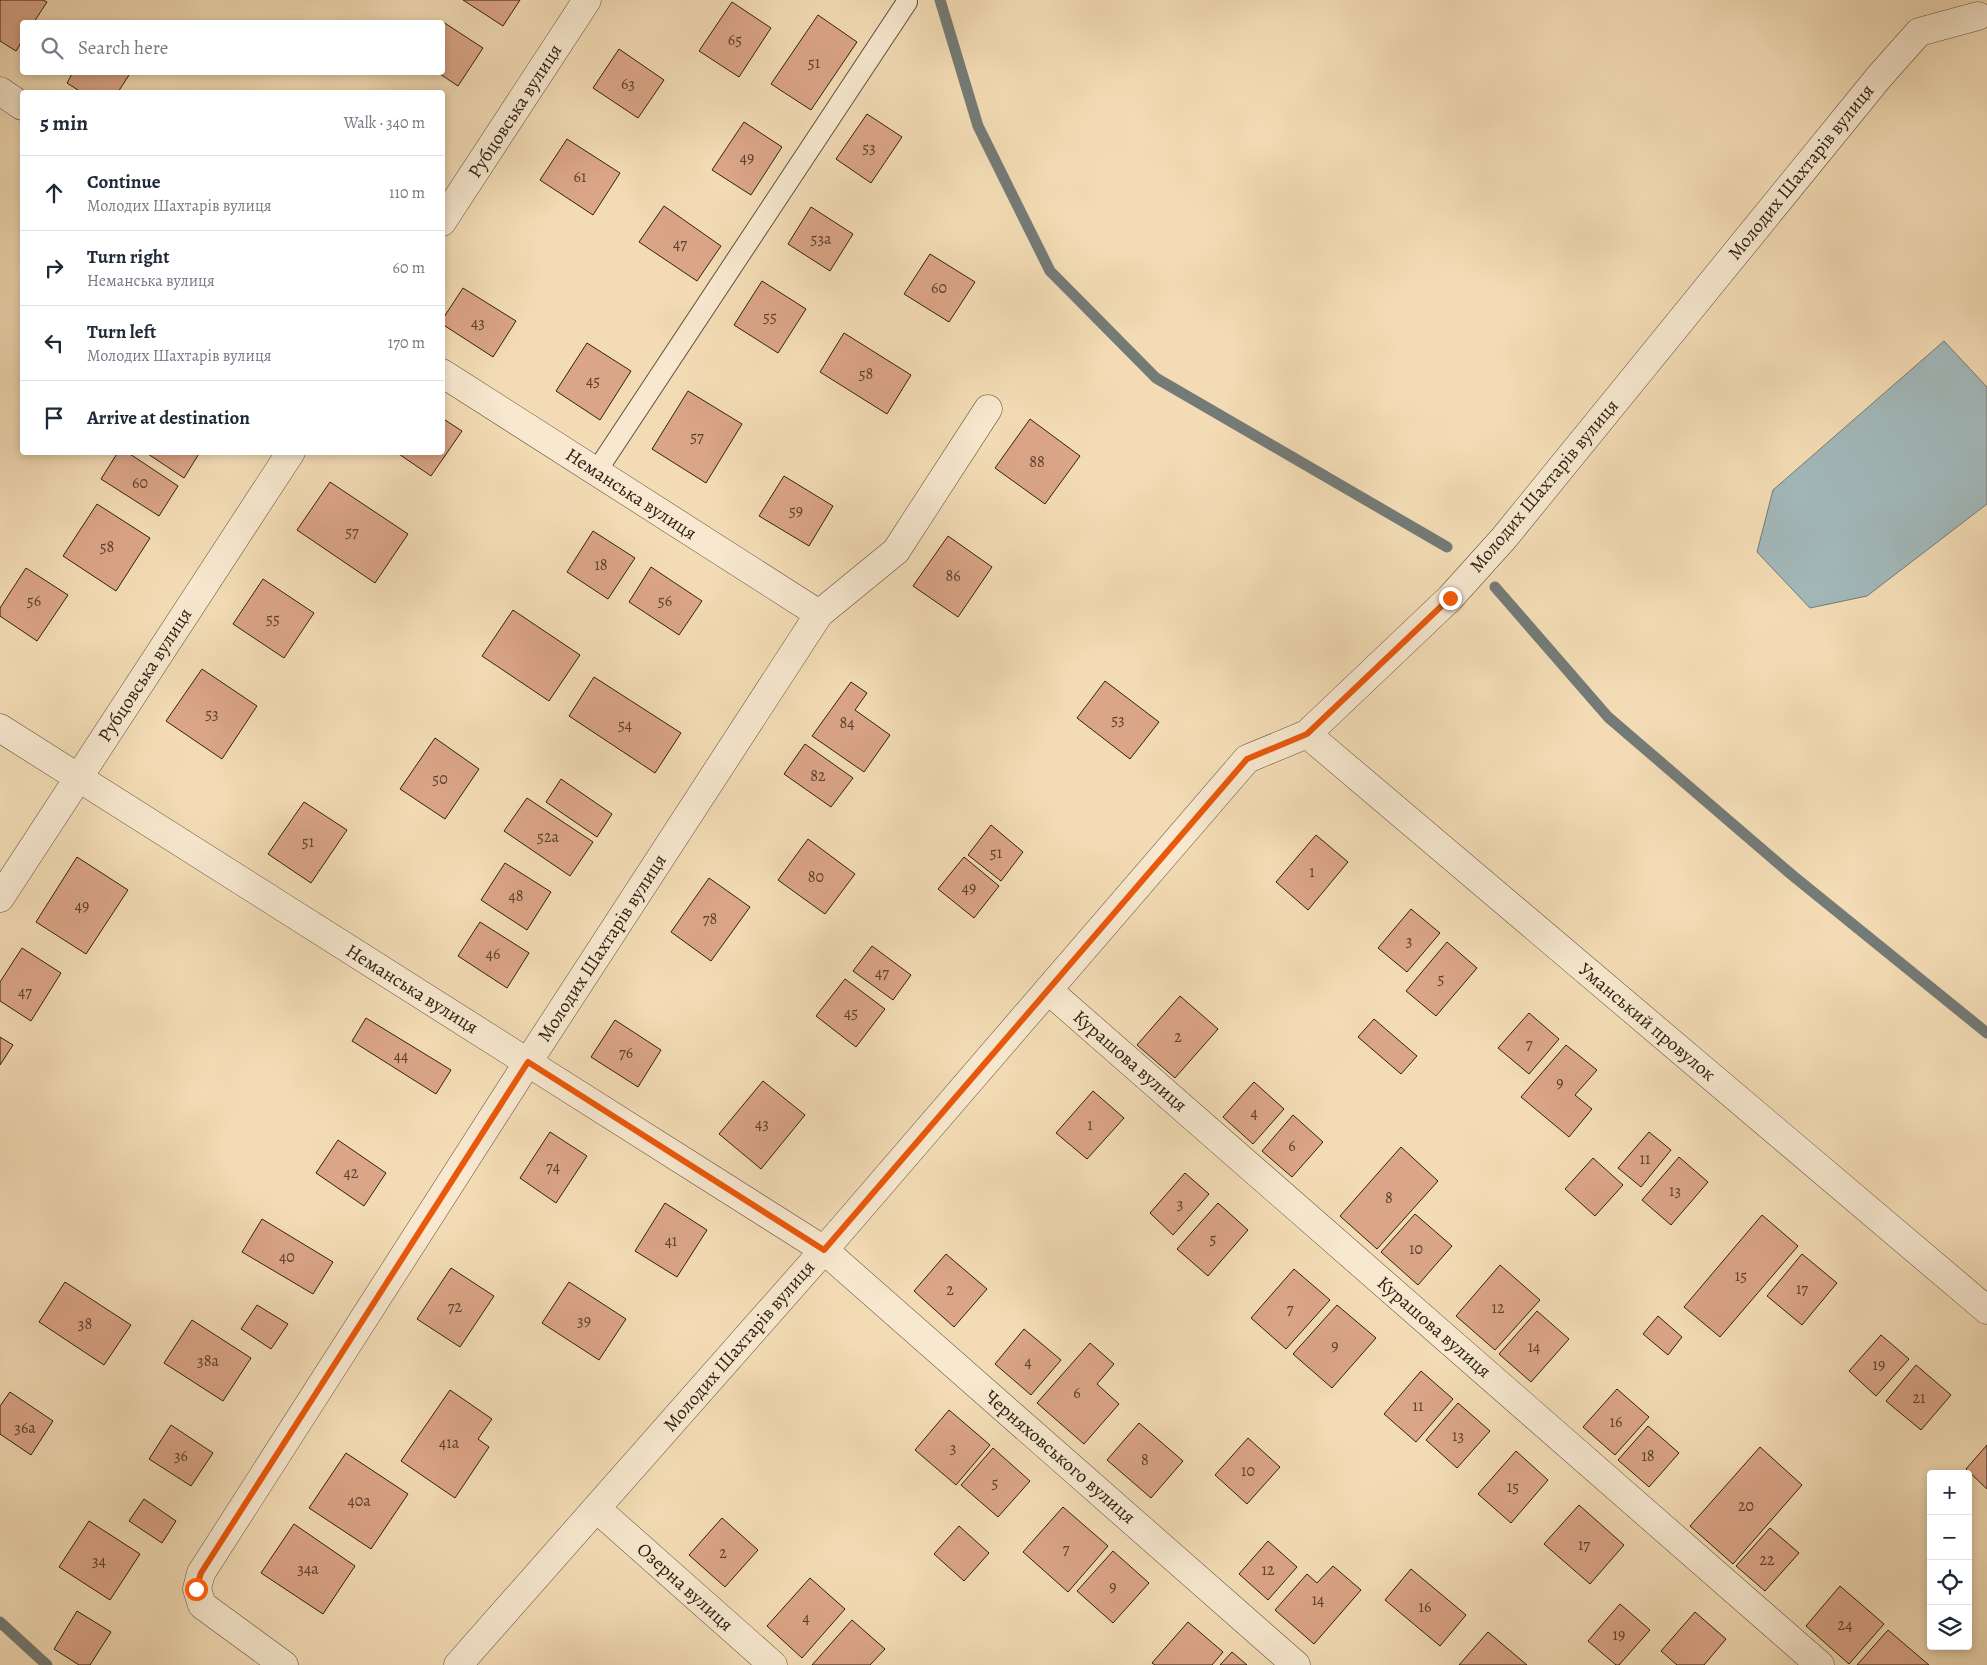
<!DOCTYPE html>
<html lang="en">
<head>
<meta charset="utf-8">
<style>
  :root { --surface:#fff; --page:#f6f6f7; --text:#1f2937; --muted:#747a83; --line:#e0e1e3 }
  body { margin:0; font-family:Alegreya,serif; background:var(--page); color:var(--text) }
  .controls { position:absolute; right:15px; bottom:15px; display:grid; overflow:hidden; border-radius:5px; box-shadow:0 2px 8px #0003 }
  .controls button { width:45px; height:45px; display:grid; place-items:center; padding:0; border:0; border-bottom:1px solid var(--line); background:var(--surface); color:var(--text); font:25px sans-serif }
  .stop { position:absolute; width:15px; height:15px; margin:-11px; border:4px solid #ea580c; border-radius:50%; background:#fff }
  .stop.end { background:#ea580c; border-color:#fff; box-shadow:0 1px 5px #0008 }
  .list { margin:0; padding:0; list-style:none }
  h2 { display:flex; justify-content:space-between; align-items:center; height:65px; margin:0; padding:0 20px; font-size:21px }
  h2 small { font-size:16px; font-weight:400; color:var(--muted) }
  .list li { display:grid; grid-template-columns:32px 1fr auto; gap:15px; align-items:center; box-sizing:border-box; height:75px; padding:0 20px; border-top:1px solid var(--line) }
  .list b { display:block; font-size:19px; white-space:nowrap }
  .list p { margin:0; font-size:16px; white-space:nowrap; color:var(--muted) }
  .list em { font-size:16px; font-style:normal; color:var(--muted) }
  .icon { flex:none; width:28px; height:28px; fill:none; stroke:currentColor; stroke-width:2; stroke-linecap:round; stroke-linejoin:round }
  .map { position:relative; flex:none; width:1987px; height:1665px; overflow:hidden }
  .search { position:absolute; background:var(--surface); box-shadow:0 2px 8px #0003; left:20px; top:20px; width:425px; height:55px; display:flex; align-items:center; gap:12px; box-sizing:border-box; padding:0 18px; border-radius:5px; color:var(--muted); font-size:19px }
  .panel { position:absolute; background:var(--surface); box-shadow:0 2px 8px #0003; left:20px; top:90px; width:425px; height:365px; border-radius:5px }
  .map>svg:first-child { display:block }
</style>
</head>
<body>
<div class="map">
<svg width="1987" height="1665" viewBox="0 0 1987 1665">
  <rect width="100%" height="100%" fill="#f3dcb5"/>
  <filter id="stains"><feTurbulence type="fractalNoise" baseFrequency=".004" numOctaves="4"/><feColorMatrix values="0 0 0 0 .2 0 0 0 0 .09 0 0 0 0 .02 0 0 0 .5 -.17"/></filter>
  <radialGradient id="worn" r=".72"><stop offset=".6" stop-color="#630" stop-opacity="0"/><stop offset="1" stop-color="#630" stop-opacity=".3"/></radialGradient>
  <path fill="#a2b8ba" stroke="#747b77" d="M1944,341l43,46v117l-120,92 -57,12 -53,-56 16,-62z"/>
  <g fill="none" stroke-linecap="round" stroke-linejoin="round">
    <g stroke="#747b77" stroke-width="11">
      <path d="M940,0l38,126 72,145 106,107 291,169"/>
      <path d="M1495,587l113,130 184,158 195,158"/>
      <path d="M0,1622l47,43"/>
    </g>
  </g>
  <g fill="#dba587" stroke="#302013">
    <path d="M0,0h43l4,2 -13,20h-12v19l-6,10 -16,-10z"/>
    <path d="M463,0h57l-17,26z"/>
    <path d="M732,2l39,26 -32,49 -40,-26z"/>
    <path d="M818,15l39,27 -46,68 -40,-26z"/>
    <path d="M443,22l40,26 -25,38 -21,-14h5z"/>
    <path d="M619,49l45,31 -26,38 -45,-30z"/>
    <path d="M73,72h58l-13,20h-37l-14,-9z"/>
    <path d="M867,114l35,23 -31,46 -35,-24z"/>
    <path d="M744,122l38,25 -31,48 -39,-25z"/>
    <path d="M567,139l53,34 -27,42 -53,-35z"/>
    <path d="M664,206l57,40 -24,35 -58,-39z"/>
    <path d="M811,207l42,27 -23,37 -42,-27z"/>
    <path d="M930,254l45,28 -26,40 -45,-28z"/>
    <path d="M762,281l44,28 -28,44 -44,-28z"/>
    <path d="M463,288l53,33 -23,36 -51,-33v-4z"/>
    <path d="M844,333l67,42 -24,39 -67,-42z"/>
    <path d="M587,343l44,28 -31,49 -44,-29z"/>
    <path d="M688,391l54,33 -36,59 -54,-34z"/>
    <path d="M442,418l20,13 -31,45 -35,-24h46z"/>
    <path d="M1030,419l50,37 -35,48 -50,-36z"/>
    <path d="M118,452h9l51,34 -19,30 -58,-37z"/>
    <path d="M145,452h55l-16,26z"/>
    <path d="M784,476l49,30 -24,40 -50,-30z"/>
    <path d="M330,482l78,52 -33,49 -78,-53z"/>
    <path d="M97,504l53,34 -34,53 -53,-35z"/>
    <path d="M593,531l42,27 -27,41 -41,-27z"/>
    <path d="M948,536l44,31 -34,50 -45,-31z"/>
    <path d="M651,567l51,34 -23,34 -50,-33z"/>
    <path d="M26,568l42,27 -31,46 -37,-25v-8z"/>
    <path d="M263,579l51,34 -30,45 -51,-34z"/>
    <path d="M513,610l67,45 -31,46 -67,-45z"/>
    <path d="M202,669l55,37 -35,53 -56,-38z"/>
    <path d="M594,677l87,56 -26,40 -86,-57z"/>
    <path d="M1105,681l54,41 -29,37 -53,-41z"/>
    <path d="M851,682l16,11 -12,17 35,25 -26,37 -52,-36z"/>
    <path d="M435,738l44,31 -34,50 -45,-30z"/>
    <path d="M805,744l48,34 -22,29 -47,-33z"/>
    <path d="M561,779l51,35 -15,23 -51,-35z"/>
    <path d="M527,798l66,44 -23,34 -66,-45z"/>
    <path d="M304,802l43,28 -36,53 -43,-29z"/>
    <path d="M991,825l32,27 -22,29 -33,-26z"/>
    <path d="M1316,835l32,27 -40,48 -32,-28z"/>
    <path d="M808,839l47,35 -30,40 -47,-34z"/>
    <path d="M77,857l51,33 -42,64 -50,-32z"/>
    <path d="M964,857l35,29 -25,32 -36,-29z"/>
    <path d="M505,863l46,29 -24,38 -46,-30z"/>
    <path d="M709,878l41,29 -39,54 -40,-29z"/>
    <path d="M1411,909l29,24 -33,39 -29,-24z"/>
    <path d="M480,922l49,31 -22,35 -49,-32z"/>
    <path d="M1447,942l30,26 -41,48 -30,-25z"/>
    <path d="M872,946l39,29 -18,25 -40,-29z"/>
    <path d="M22,948l39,25 -30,48 -31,-20v-19z"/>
    <path d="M845,979l40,30 -29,38 -40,-31z"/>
    <path d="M1180,996l38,33 -43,49 -38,-33z"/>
    <path d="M1529,1013l30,26 -30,35 -31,-26z"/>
    <path d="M366,1018l85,52 -15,24 -84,-53z"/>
    <path d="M1374,1019l43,37 -16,18 -43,-37z"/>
    <path d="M615,1020l46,30 -23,37 -47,-30z"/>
    <path d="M0,1037l13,8 -13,20z"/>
    <path d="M1566,1045l31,25 -22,25 17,14 -23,28 -48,-40z"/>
    <path d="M763,1081l42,34 -44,54 -42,-35z"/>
    <path d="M1254,1082l30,27 -31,35 -30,-27z"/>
    <path d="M1093,1091l31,27 -37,41 -31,-26z"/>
    <path d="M1293,1115l30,27 -31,35 -30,-26z"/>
    <path d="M550,1132l37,24 -31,47 -36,-25z"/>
    <path d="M1649,1132l22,18 -30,37 -23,-19z"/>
    <path d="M338,1140l48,33 -22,33 -48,-33z"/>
    <path d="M1401,1147l37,34 -61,68 -37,-33z"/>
    <path d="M1679,1157l29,25 -37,43 -29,-25z"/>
    <path d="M1593,1158l30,27 -28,31 -30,-27z"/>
    <path d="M1185,1173l24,21 -36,41 -23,-22z"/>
    <path d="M665,1203l42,27 -30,47 -42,-26z"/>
    <path d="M1218,1203l30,27 -40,46 -31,-27z"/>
    <path d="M1415,1214l37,32 -34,39 -37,-33z"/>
    <path d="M1762,1215l36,31 -78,91 -36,-30z"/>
    <path d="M262,1219l71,43 -20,32 -71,-42z"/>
    <path d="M946,1254l41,35 -33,38 -40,-36z"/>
    <path d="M1802,1254l35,29 -35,42 -35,-29z"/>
    <path d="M1500,1265l40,35 -45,50 -39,-34z"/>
    <path d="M451,1268l43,28 -34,51 -43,-28z"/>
    <path d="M1294,1269l36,31 -44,49 -35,-31z"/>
    <path d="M65,1282l66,43 -27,40 -65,-43z"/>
    <path d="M569,1282l57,37 -27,41 -57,-37z"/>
    <path d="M257,1305l31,19 -17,25 -30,-20z"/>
    <path d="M1337,1305l39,33 -44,50 -39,-34z"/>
    <path d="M1537,1311l32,28 -38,43 -32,-28z"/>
    <path d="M1658,1316l24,21 -14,18 -25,-21z"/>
    <path d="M192,1320l59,38 -28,43 -59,-38z"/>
    <path d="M1024,1329l37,31 -30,35 -36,-31z"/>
    <path d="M1881,1335l28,24 -33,37 -27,-25z"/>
    <path d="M1090,1343l24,21 -17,20 22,20 -35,40 -47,-41z"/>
    <path d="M1916,1365l35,30 -30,35 -35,-29z"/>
    <path d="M1421,1371l32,28 -37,43 -32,-28z"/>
    <path d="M1617,1389l32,28 -34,38 -32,-28z"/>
    <path d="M450,1390l42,29 -14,20 11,8 -34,51 -54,-37z"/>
    <path d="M10,1392l43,29 -22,34 -31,-21v-28z"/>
    <path d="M1458,1403l32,28 -33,37 -31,-28z"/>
    <path d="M949,1410l41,35 -34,40 -41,-35z"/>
    <path d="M1139,1423l44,38 -32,37 -44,-38z"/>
    <path d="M171,1425l42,28 -22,33 -42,-27z"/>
    <path d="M1648,1426l31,27 -30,34 -31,-27z"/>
    <path d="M1248,1438l32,29 -33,37 -32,-29z"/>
    <path d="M1987,1445v44l-21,-20z"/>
    <path d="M1760,1447l42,38 -69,79 -43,-38z"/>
    <path d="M993,1448l37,33 -32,36 -37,-32z"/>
    <path d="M1516,1451l32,29 -37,43 -33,-29z"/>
    <path d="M346,1453l62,41 -37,55 -62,-41z"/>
    <path d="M144,1499l32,22 -14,22 -33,-22z"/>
    <path d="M1579,1505l45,40 -34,39 -46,-40z"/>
    <path d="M1063,1507l45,39 -40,46 -45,-40z"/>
    <path d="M722,1518l36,32 -33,37 -36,-32z"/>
    <path d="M89,1521l51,33 -30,46 -51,-33z"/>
    <path d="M294,1524l61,42 -32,48 -62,-41z"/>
    <path d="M959,1526l30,27 -25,28 -30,-27z"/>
    <path d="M1770,1528l29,25 -34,38 -29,-25z"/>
    <path d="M1268,1541l29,26 -29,33 -29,-26z"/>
    <path d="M1113,1551l36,32 -36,40 -36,-32z"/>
    <path d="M1333,1566l28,24 -47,54 -39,-34 32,-36 10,9z"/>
    <path d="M1411,1569l55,46 -26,31 -55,-46z"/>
    <path d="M810,1578l35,31 -43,49 -35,-32z"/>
    <path d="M1840,1586l44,38 -35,40 -43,-38z"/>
    <path d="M1620,1604l30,26 -31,35h-3l-28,-24z"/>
    <path d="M77,1611l34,21 -21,33h-11l-25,-16z"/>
    <path d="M1695,1612l31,27 -22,26h-27l-16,-14z"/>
    <path d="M852,1620l33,29 -15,16h-58z"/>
    <path d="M1188,1622l35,30 -11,13h-57l-3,-2z"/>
    <path d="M1888,1630l41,35h-72z"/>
    <path d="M1488,1632l39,33h-68z"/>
    <path d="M1232,1652l15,13h-27z"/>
  </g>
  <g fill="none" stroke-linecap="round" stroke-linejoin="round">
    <g stroke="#614f3c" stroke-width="22">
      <path id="service" d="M596,472l311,-470"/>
    </g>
    <g stroke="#614f3c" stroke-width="29">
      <g id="minor">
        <path d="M0,91l22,15"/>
        <path d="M442,222l145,-222"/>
        <path d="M442,373l377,241"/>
        <path d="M0,728l824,522 472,415"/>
        <path d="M1307,734l680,576"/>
        <path d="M0,898l291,-446"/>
        <path d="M1048,990l772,675"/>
        <path d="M597,1509l176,156"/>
        <path d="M284,1665l-82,-60 -5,-16 4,-16 327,-511 291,-448 77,-63 92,-142"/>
        <path d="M458,1665l366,-415 423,-491 60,-25 143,-136 54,-60 375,-461 40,-45 59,-16"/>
      </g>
    </g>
    <use href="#service" stroke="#f7e8cf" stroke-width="20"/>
    <use href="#minor" stroke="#f7e8cf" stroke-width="28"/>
  </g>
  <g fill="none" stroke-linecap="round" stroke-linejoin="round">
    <path stroke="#ea580c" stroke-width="6" d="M196,1589l5,-16 327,-511 296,188 423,-491 60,-25 143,-136"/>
  </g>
  <g text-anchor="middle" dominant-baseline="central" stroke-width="4" stroke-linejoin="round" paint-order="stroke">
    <g font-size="16" fill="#5b4130">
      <text x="735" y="40">65</text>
      <text x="814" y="63">51</text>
      <text x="628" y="84">63</text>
      <text x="869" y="148">53</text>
      <text x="747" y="158">49</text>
      <text x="580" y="177">61</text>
      <text x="821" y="239">53а</text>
      <text x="680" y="244">47</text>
      <text x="939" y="288">60</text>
      <text x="770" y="317">55</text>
      <text x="478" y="323">43</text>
      <text x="866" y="374">58</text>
      <text x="593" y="381">45</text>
      <text x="697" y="437">57</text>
      <text x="1037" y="462">88</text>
      <text x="140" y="483">60</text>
      <text x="796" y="511">59</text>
      <text x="352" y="532">57</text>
      <text x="107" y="547">58</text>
      <text x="601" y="565">18</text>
      <text x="953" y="576">86</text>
      <text x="34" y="601">56</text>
      <text x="665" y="601">56</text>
      <text x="273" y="619">55</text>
      <text x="212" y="714">53</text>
      <text x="1118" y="720">53</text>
      <text x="847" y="723">84</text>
      <text x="625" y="725">54</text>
      <text x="818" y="776">82</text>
      <text x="440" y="779">50</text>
      <text x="548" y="837">52а</text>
      <text x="308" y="842">51</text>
      <text x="996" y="853">51</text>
      <text x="1312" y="872">1</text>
      <text x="816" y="877">80</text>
      <text x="969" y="888">49</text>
      <text x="516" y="896">48</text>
      <text x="82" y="906">49</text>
      <text x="710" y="919">78</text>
      <text x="1409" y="941">3</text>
      <text x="493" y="954">46</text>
      <text x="882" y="973">47</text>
      <text x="1441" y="979">5</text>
      <text x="25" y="992">47</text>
      <text x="851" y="1013">45</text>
      <text x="1178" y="1037">2</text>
      <text x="1529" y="1044">7</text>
      <text x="626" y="1053">76</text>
      <text x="401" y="1056">44</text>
      <text x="1560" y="1083">9</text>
      <text x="1254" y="1113">4</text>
      <text x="762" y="1124">43</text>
      <text x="1090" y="1125">1</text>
      <text x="1292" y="1146">6</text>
      <text x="1645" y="1159">11</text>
      <text x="553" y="1167">74</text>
      <text x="351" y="1173">42</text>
      <text x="1675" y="1191">13</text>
      <text x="1389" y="1198">8</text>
      <text x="1180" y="1204">3</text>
      <text x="1213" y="1239">5</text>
      <text x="671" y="1241">41</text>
      <text x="1416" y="1249">10</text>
      <text x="287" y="1257">40</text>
      <text x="1741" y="1276">15</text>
      <text x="1802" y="1289">17</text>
      <text x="950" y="1290">2</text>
      <text x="455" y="1307">72</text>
      <text x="1498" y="1308">12</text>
      <text x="1290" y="1309">7</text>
      <text x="584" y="1321">39</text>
      <text x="85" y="1324">38</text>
      <text x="1335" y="1346">9</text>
      <text x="1534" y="1347">14</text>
      <text x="208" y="1361">38а</text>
      <text x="1028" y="1362">4</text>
      <text x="1879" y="1365">19</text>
      <text x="1077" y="1393">6</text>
      <text x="1919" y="1398">21</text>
      <text x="1418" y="1406">11</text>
      <text x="1616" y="1422">16</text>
      <text x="25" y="1428">36а</text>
      <text x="1458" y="1436">13</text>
      <text x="449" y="1443">41а</text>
      <text x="953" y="1448">3</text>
      <text x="181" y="1456">36</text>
      <text x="1648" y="1456">18</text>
      <text x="1145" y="1460">8</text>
      <text x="1248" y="1471">10</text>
      <text x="995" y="1483">5</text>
      <text x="1513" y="1487">15</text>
      <text x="359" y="1501">40а</text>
      <text x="1746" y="1506">20</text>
      <text x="1584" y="1545">17</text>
      <text x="1066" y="1549">7</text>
      <text x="723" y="1553">2</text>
      <text x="1767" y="1560">22</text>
      <text x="99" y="1561">34</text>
      <text x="308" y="1569">34а</text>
      <text x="1268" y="1570">12</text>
      <text x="1113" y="1587">9</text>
      <text x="1318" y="1600">14</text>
      <text x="1425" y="1607">16</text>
      <text x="806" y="1618">4</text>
      <text x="1845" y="1625">24</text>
      <text x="1619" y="1635">19</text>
    </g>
    <g font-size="19" fill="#302013" stroke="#f7e8cf">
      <text transform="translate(515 111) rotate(-57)">Рубцовська вулиця</text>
      <text transform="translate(1801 172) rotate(-51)">Молодих Шахтарів вулиця</text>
      <text transform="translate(1544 486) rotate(-50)">Молодих Шахтарів вулиця</text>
      <text transform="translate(631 494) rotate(33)">Неманська вулиця</text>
      <text transform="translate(145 675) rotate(-57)">Рубцовська вулиця</text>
      <text transform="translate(602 948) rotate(-57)">Молодих Шахтарів вулиця</text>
      <text transform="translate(412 989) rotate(32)">Неманська вулиця</text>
      <text transform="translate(1647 1022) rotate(40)">Уманський провулок</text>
      <text transform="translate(1130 1061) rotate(41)">Курашова вулиця</text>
      <text transform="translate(1434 1327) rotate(41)">Курашова вулиця</text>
      <text transform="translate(739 1346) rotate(-49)">Молодих Шахтарів вулиця</text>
      <text transform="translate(1060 1457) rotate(41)">Черняховського вулиця</text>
      <text transform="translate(685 1587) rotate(42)">Озерна вулиця</text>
    </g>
  </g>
  <rect width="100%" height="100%" filter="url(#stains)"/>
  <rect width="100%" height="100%" fill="url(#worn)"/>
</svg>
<div class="controls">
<button>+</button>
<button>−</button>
<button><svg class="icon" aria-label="locate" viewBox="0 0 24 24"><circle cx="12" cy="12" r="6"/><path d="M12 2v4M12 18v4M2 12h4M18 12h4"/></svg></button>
<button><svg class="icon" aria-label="layers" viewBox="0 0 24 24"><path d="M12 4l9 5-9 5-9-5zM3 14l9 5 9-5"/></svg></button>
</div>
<div class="stop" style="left:196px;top:1589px"></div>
<div class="stop end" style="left:1450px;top:598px"></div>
<div class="search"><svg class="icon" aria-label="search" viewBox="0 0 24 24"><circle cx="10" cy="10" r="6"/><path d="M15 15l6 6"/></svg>Search here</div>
<section class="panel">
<h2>5 min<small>Walk · 340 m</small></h2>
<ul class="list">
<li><svg class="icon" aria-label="ahead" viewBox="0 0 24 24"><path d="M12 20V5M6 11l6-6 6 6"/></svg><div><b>Continue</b><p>Молодих Шахтарів вулиця</p></div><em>110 m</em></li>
<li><svg class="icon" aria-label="right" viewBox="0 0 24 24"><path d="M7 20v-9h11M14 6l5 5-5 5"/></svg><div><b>Turn right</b><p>Неманська вулиця</p></div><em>60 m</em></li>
<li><svg class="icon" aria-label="left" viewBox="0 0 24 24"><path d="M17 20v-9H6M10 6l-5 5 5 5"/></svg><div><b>Turn left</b><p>Молодих Шахтарів вулиця</p></div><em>170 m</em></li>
<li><svg class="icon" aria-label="arrive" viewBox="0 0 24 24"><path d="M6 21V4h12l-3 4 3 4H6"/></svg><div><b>Arrive at destination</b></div></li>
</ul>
</section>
</div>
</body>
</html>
